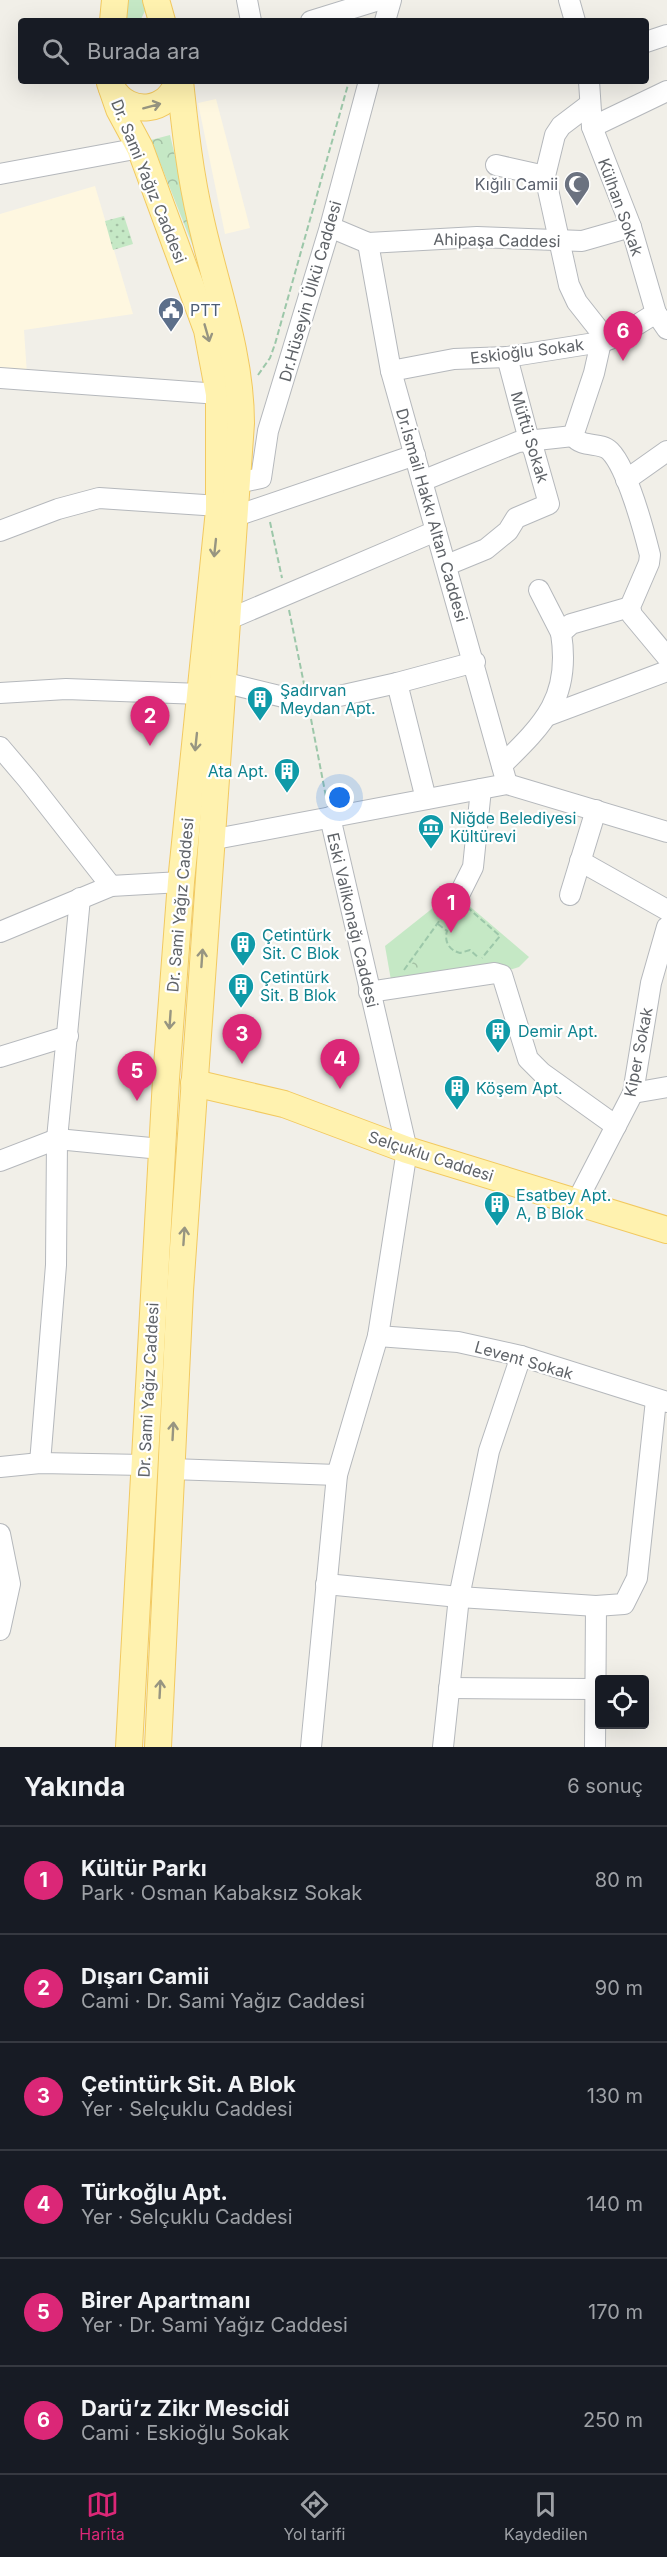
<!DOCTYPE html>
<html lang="tr">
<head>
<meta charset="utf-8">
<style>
  :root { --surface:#171b24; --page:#242831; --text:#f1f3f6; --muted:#9ea1a6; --line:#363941; --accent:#db2777 }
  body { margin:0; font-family:Inter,sans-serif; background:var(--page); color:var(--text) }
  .controls { position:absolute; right:18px; bottom:18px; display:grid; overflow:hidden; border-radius:6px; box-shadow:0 6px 24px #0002 }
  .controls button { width:54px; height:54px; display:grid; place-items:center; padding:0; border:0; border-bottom:2px solid var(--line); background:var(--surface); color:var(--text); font:30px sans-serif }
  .you { position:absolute; left:340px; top:798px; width:21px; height:21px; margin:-15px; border:4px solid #fff; border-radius:50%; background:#1a73e8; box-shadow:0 0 0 9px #1a73e833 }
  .badge { display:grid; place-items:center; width:39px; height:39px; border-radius:50%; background:var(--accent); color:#fff; font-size:20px; font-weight:700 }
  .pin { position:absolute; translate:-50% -50px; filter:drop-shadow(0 2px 3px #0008) }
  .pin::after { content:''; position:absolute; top:32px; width:21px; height:18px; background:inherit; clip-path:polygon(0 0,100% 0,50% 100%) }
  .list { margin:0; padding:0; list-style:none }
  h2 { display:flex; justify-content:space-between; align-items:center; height:78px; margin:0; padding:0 24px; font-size:26px }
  h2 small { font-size:20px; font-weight:400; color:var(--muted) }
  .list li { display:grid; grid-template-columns:39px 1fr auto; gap:18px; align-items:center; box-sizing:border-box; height:108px; padding:0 24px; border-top:2px solid var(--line) }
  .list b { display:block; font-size:22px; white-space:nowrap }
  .list p { margin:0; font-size:20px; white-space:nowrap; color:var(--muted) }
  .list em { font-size:20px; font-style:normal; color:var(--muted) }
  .icon { flex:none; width:33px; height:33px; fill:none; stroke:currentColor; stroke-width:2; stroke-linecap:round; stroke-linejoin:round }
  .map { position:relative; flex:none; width:667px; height:1747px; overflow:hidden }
  .search { position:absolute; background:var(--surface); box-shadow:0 6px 24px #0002; left:18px; right:18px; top:18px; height:66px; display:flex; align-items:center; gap:15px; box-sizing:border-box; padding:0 21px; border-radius:6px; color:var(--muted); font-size:22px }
  .sheet { height:726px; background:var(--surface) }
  nav { display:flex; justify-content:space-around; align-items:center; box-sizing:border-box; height:84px; border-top:2px solid var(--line); background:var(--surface); font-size:16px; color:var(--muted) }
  nav a { display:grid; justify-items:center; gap:3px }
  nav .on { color:var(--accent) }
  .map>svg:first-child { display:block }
</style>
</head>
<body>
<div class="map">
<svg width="667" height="1747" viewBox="0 0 667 1747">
  <defs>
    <pattern id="forest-crowns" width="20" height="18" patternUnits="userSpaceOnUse" patternTransform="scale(1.5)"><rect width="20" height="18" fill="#c5e8c5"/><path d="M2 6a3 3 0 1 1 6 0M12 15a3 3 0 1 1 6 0" fill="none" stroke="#a3c0a4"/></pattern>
    <pattern id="garden-dots" width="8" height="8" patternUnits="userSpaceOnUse" patternTransform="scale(1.5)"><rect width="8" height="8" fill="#c5e8c5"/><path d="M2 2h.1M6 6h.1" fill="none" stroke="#a3c0a4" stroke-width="1.8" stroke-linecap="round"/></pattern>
  </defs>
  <rect width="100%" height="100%" fill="#f1efe8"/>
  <g fill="#fef7e0">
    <path d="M216,99l34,129 -25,6 -27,-131z"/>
    <path d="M95,186l38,128 -109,16 3,45 -27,-3v-158z"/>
  </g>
  <g fill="#c5e8c5">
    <path d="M127,0h18v11l-5,10h-13z"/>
    <path d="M453,892l76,65 -10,10 -16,5 -111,14 -7,-40z"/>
  </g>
  <g fill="url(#forest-crowns)">
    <path d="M170,135l27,113 -3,1 -43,-109z"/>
    <path d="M419,954l8,1 6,6 -3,13 -29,5z"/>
  </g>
  <path fill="url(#garden-dots)" d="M124,216l9,28 -20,6 -8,-29z"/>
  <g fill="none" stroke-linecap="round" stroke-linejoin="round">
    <g stroke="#b5b8bc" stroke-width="22">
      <g id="minor">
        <path d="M247,0l4,21"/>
        <path d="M569,0l6,21"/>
        <path d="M311,21l68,-21"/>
        <path d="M385,21l6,-21"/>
        <path d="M646,42l21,-7"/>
        <path d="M589,81l3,46 39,100 25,86 11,16"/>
        <path d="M590,104l-29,22 -6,9 -10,41 24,109 8,17 30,38"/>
        <path d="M592,127l75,-36"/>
        <path d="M496,165l49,11"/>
        <path d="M0,174l140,-26"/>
        <path d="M330,227l38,16 109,-6 105,4 49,-14"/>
        <path d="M368,243l23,128 116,413"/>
        <path d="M601,342l-7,31 -21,63c10,13 27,5 37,15 17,17 34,80 40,104l-1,8 -19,44 2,8 35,42"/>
        <path d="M391,371l63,-12 53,-2 94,-15 18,-6 37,-23"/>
        <path d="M0,378l219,16"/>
        <path d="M626,480l41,-29"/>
        <path d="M422,481l96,-39 55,-6"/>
        <path d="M238,483l23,-5 7,-47 62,-204 39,-146"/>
        <path d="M236,516l179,-61"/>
        <path d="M0,531l58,-22 41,-11 120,8"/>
        <path d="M447,565l39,-16 22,-18 8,-13 33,-14 -15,-53 -5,-11 -22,-83"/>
        <path d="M539,590l22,43"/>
        <path d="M227,620l209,-89"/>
        <path d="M222,682l86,21 89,-20 78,-21"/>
        <path d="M397,683l29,116"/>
        <path d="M0,693l66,-4 135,5"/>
        <path d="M547,716l120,-45"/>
        <path d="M0,747l28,33 83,106"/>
        <path d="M502,765c43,-42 69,-68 59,-132l10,-9 59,-17"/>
        <path d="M210,840l297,-56 160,48"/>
        <path d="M580,861l87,49"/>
        <path d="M460,893l13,-26 8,-78"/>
        <path d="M570,895l26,-85"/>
        <path d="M0,932l111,-46 70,-4"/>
        <path d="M369,992l126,-19 7,2 26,84 14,14 74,53"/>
        <path d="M0,1057l68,-21"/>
        <path d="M633,1093l34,-6"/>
        <path d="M0,1161l57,-22 104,10"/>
        <path d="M576,1203l57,-110 18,-110 16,-56"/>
        <path d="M378,1336l80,6 63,14 146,46"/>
        <path d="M40,1463l16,-198 1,-126 23,-241"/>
        <path d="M0,1467l40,-4 104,2"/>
        <path d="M171,1469l166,6"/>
        <path d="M0,1534l10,50 -10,46"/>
        <path d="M326,1584l133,13 137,9 28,-2 13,-26 19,-178"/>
        <path d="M449,1688l147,1"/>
        <path d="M311,1747l26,-272 41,-139 29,-186 -77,-333"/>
        <path d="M443,1747l16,-150 30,-146 32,-95"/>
        <path d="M595,1747l1,-141"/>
      </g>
    </g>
    <g stroke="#f2c960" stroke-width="28">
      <g id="major">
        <path d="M156,0l6,21"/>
        <path d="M113,21l2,-21"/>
        <path d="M110,83l9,26 21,39 67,182 12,64v116l-38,372 -15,197 -37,668"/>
        <path d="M112,88c17,29 56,25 66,-7"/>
        <path d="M194,1083l90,21 123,46 260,80"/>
        <path d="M158,1747l22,-456 61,-868c0,-69 -25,-135 -40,-202 -11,-46 -16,-93 -21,-140"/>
      </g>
    </g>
    <g stroke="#9cc7a9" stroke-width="2" stroke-dasharray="6 3" stroke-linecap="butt">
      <path d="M258,375l12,-17 5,-14 74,-263"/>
      <path d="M270,522l12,56"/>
      <path d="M289,610l15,74"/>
      <path d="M311,719l16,83"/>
      <path d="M467,907l33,29 -18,22"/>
      <path d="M438,924l9,7c-3,11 2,19 13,22l10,-3 9,8"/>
      <path d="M404,970l46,-64"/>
    </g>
    <use href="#minor" stroke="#fff" stroke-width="20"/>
    <use href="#major" stroke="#fff2af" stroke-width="26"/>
  </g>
  <defs><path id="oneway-shaft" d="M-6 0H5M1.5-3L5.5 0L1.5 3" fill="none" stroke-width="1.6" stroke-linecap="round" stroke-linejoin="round" transform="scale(1.5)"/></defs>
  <g stroke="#979581">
    <use href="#oneway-shaft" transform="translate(152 106) rotate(-15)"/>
    <use href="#oneway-shaft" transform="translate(207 333) rotate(74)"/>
    <use href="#oneway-shaft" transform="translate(215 548) rotate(96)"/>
    <use href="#oneway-shaft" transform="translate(196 742) rotate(96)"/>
    <use href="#oneway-shaft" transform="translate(202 958) rotate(-86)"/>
    <use href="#oneway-shaft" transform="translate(170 1020) rotate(94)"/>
    <use href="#oneway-shaft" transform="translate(184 1236) rotate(-86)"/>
    <use href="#oneway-shaft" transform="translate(173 1431) rotate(-87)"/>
    <use href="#oneway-shaft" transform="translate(160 1689) rotate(-87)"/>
  </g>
  <defs>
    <g id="mosque-pin" transform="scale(1.35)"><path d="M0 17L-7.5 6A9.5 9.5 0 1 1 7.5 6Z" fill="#6b7280" stroke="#fff"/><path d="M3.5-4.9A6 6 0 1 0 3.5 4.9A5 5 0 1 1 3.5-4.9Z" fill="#fff"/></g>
    <g id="civic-pin" transform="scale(1.35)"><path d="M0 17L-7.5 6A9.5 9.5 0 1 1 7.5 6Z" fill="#5c6f8a" stroke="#fff"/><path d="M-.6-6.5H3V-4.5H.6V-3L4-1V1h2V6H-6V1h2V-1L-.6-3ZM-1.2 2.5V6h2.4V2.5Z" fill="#fff"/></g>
    <g id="building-pin" transform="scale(1.35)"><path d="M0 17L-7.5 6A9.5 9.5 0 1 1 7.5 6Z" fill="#0f9aa8" stroke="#fff"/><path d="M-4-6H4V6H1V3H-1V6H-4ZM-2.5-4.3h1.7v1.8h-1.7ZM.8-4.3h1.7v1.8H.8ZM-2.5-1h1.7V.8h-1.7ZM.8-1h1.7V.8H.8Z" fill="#fff"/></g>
    <g id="museum-pin" transform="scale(1.35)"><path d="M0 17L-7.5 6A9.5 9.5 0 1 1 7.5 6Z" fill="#0f9aa8" stroke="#fff"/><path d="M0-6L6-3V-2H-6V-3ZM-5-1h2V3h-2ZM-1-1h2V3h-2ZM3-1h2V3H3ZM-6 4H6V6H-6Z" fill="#fff"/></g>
  </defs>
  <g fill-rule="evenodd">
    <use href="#mosque-pin" x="577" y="184"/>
    <use href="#civic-pin" x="171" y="310"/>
    <use href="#building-pin" x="260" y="699"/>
    <use href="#building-pin" x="287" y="771"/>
    <use href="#museum-pin" x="431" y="827"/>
    <use href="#building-pin" x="243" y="944"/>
    <use href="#building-pin" x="241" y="986"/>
    <use href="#building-pin" x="498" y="1031"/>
    <use href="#building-pin" x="457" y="1088"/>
    <use href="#building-pin" x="497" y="1204"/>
  </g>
  <g text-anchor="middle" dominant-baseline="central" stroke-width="4.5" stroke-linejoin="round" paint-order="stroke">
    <g font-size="16" fill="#5f6368" stroke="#fff">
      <text transform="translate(149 181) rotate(68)">Dr. Sami Yağız Caddesi</text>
      <text transform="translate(621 207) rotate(70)">Külhan Sokak</text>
      <text transform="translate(497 240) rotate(1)">Ahipaşa Caddesi</text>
      <text transform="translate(310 291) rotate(-74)">Dr.Hüseyin Ülkü Caddesi</text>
      <text transform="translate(527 351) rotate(-7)">Eskioğlu Sokak</text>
      <text transform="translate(530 437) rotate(73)">Müftü Sokak</text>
      <text transform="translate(432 515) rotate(74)">Dr.İsmail Hakkı Altan Caddesi</text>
      <text transform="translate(180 905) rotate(-85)">Dr. Sami Yağız Caddesi</text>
      <text transform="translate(353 920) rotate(77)">Eski Valikonağı Caddesi</text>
      <text transform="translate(638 1052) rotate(-79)">Kiper Sokak</text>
      <text transform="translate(431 1156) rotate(18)">Selçuklu Caddesi</text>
      <text transform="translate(524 1360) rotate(16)">Levent Sokak</text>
      <text transform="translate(148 1390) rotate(-87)">Dr. Sami Yağız Caddesi</text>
    </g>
    <g font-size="16" fill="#5b616d" stroke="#fff" text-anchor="end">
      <text x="558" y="184">Kığılı Camii</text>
    </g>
    <g font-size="16" fill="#4e5e75" stroke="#fff" text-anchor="start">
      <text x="190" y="310">PTT</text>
    </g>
    <g font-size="16" fill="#0d838f" stroke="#fff" text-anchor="start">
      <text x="280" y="690">Şadırvan<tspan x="280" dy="18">Meydan Apt.</tspan></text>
      <text x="268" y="771" text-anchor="end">Ata Apt.</text>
      <text x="450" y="818">Niğde Belediyesi<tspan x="450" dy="18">Kültürevi</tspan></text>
      <text x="262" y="935">Çetintürk<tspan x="262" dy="18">Sit. C Blok</tspan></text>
      <text x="260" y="977">Çetintürk<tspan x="260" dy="18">Sit. B Blok</tspan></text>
      <text x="518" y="1031">Demir Apt.</text>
      <text x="476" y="1088">Köşem Apt.</text>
      <text x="516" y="1195">Esatbey Apt.<tspan x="516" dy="18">A, B Blok</tspan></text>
    </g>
  </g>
</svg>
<div class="controls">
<button><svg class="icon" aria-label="locate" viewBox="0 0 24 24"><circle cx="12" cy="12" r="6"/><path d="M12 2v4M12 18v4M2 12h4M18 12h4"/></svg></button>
</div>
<div class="you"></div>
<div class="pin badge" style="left:451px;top:933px">1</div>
<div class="pin badge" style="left:150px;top:746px">2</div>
<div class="pin badge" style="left:242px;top:1064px">3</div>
<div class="pin badge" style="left:340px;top:1089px">4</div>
<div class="pin badge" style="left:137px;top:1101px">5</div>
<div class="pin badge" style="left:623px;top:361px">6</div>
<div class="search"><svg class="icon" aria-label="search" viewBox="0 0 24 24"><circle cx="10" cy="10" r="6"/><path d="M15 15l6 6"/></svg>Burada ara</div>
</div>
<section class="sheet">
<h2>Yakında<small>6 sonuç</small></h2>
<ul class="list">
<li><span class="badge">1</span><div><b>Kültür Parkı</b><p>Park · Osman Kabaksız Sokak</p></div><em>80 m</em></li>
<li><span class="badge">2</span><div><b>Dışarı Camii</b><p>Cami · Dr. Sami Yağız Caddesi</p></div><em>90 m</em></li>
<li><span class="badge">3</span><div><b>Çetintürk Sit. A Blok</b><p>Yer · Selçuklu Caddesi</p></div><em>130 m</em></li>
<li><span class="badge">4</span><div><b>Türkoğlu Apt.</b><p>Yer · Selçuklu Caddesi</p></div><em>140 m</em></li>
<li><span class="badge">5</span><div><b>Birer Apartmanı</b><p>Yer · Dr. Sami Yağız Caddesi</p></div><em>170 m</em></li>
<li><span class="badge">6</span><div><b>Darü’z Zikr Mescidi</b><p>Cami · Eskioğlu Sokak</p></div><em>250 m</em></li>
</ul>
</section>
<nav>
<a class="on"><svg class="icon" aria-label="map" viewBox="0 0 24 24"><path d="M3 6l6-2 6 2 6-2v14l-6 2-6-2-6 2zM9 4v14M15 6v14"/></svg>Harita</a>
<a><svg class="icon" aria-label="directions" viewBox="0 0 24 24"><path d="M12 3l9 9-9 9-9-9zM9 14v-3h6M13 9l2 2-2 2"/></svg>Yol tarifi</a>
<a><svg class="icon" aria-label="saved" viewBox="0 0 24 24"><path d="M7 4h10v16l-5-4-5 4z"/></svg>Kaydedilen</a>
</nav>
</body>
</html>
